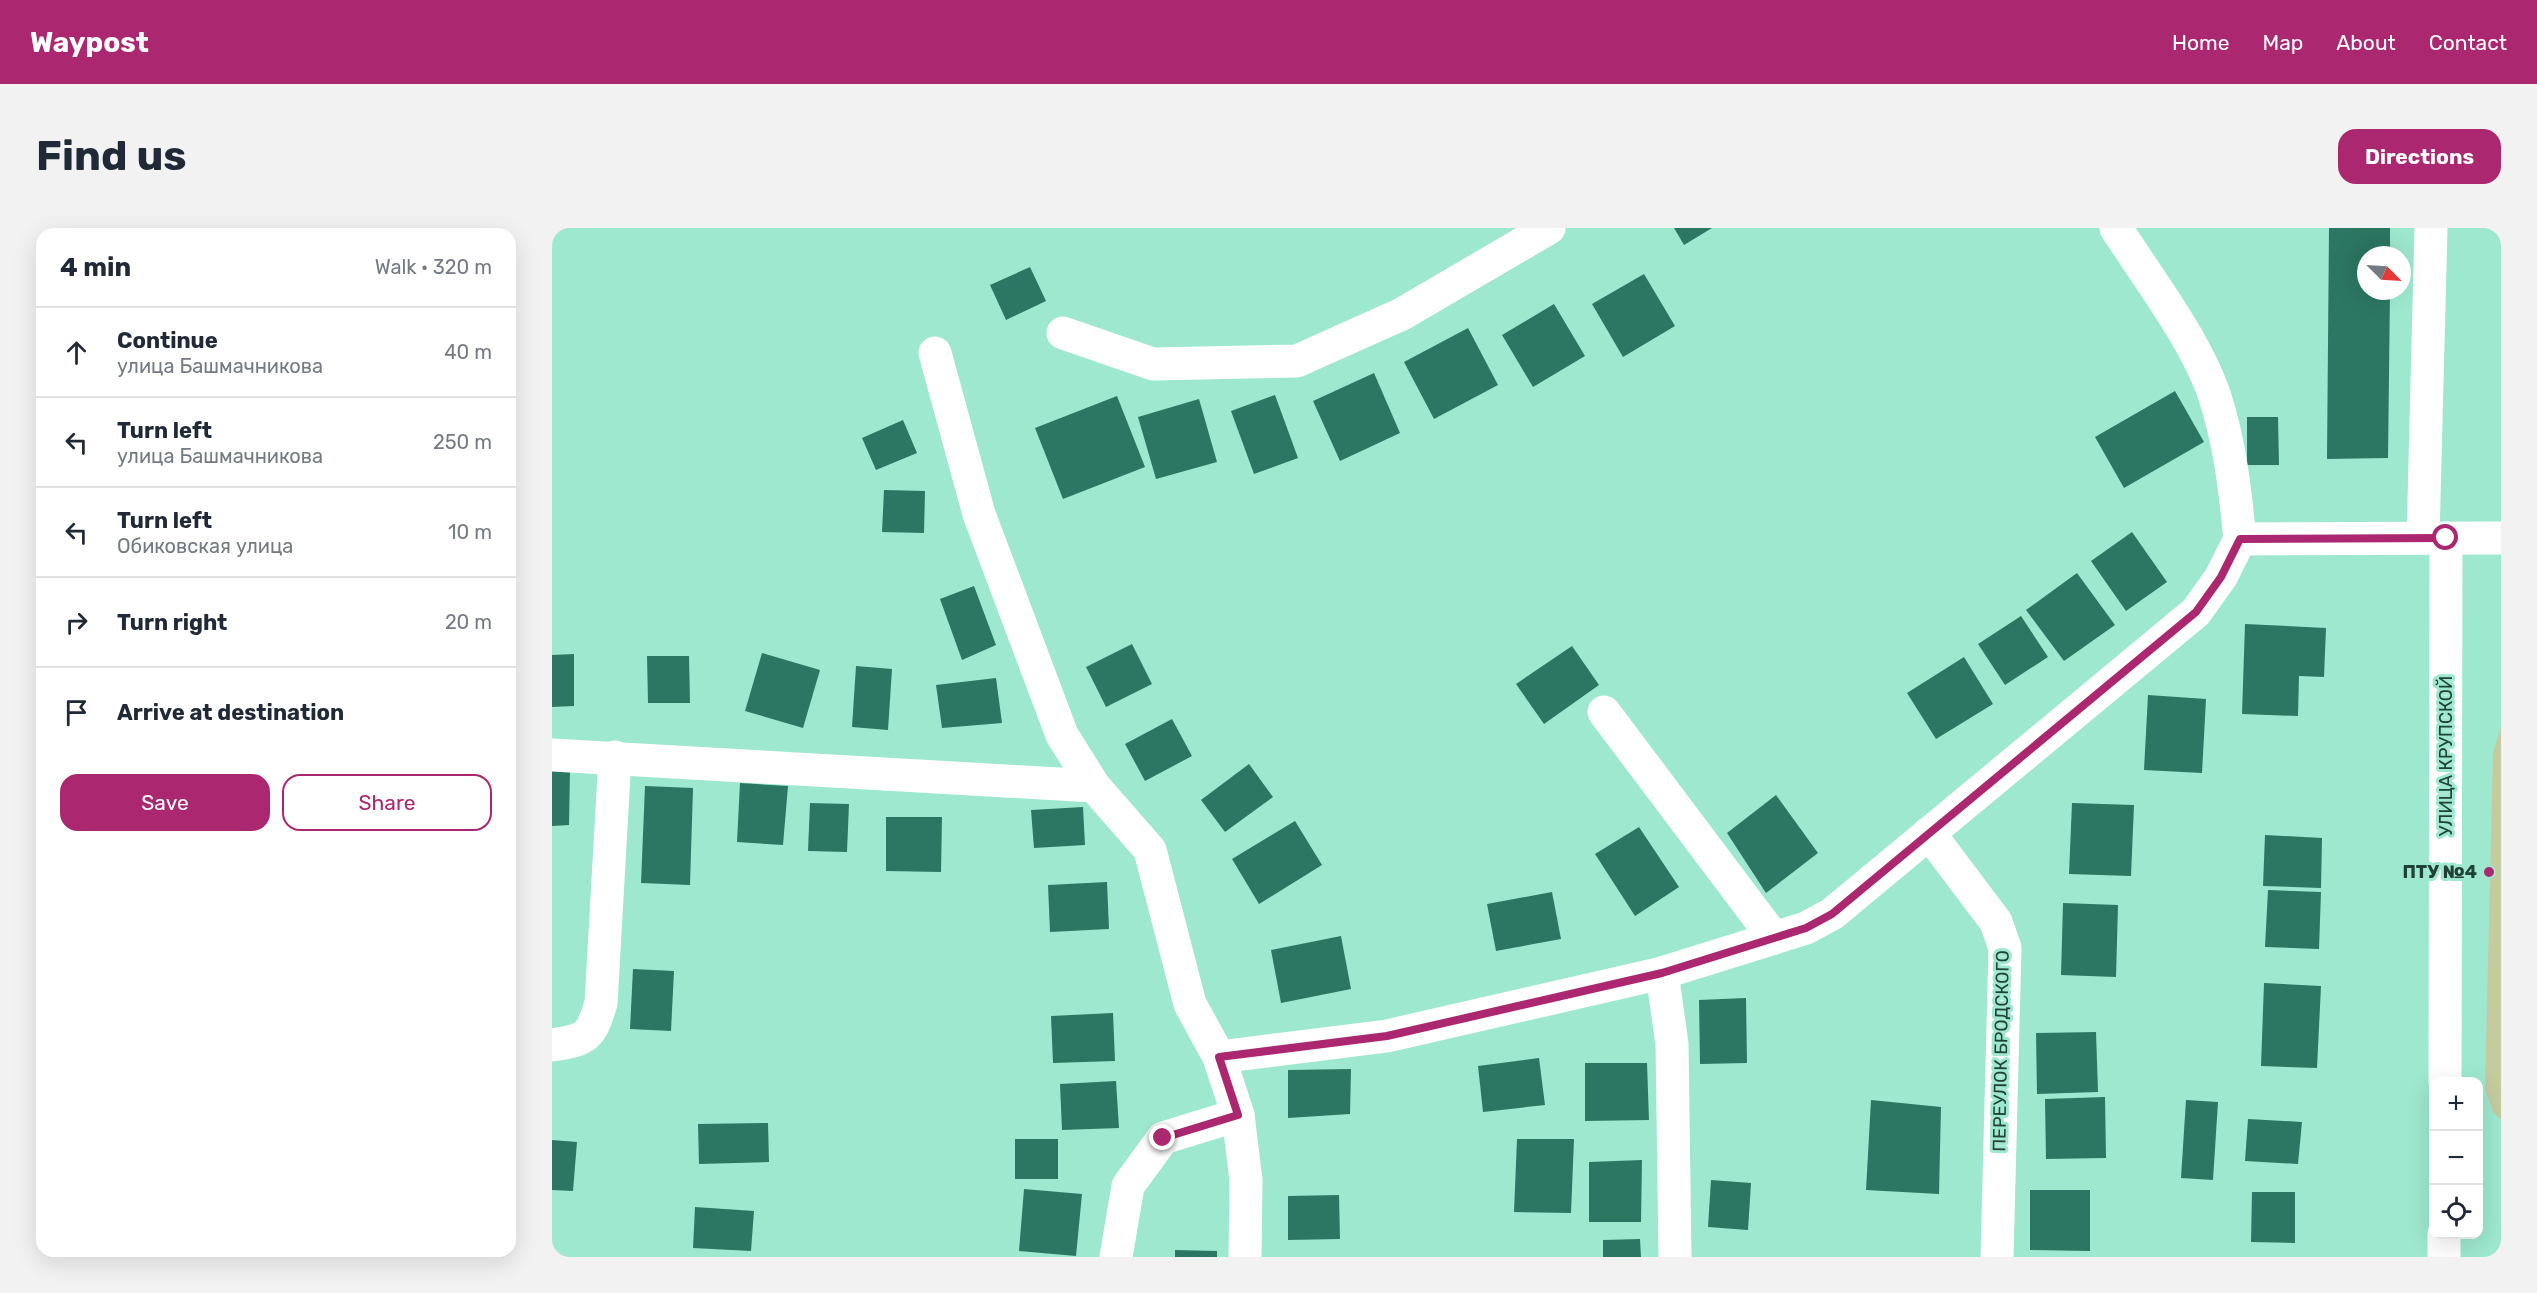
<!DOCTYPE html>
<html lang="en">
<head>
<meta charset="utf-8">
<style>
  :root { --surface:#fff; --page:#f2f2f3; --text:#1f2937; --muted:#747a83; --line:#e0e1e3; --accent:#ab2770 }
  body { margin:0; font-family:Rubik,sans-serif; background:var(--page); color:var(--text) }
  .controls { position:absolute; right:18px; bottom:18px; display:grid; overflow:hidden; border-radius:12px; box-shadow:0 6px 24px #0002 }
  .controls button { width:54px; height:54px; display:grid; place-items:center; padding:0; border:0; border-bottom:2px solid var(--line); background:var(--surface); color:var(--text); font:30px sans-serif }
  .compass { position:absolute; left:1805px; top:18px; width:54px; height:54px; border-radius:50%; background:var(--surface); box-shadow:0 6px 24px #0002; rotate:114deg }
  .stop { position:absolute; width:18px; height:18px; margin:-14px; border:4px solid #ab2770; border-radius:50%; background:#fff }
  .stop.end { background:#ab2770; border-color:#fff; box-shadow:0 2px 6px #0008 }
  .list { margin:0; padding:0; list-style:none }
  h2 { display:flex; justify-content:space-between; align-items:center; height:78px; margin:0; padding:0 24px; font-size:26px }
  h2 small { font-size:20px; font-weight:400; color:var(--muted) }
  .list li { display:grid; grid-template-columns:39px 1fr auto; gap:18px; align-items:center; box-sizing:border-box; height:90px; padding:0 24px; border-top:2px solid var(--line) }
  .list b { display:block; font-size:22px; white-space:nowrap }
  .list p { margin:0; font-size:20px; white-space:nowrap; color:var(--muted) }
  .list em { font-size:20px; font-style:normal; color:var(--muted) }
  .actions { display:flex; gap:12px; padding:18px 24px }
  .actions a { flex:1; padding:14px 0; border:2px solid var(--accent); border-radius:18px; text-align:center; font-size:21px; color:var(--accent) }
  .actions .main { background:var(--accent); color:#fff }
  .icon { flex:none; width:33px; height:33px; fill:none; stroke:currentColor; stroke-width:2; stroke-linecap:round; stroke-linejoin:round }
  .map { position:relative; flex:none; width:1949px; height:1029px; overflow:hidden; border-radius:18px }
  header { display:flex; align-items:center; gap:36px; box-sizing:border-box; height:84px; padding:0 30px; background:var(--accent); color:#fff }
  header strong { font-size:28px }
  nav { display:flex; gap:33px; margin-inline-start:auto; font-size:21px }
  .intro { display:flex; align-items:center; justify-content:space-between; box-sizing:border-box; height:144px; padding:0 36px }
  h1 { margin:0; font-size:42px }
  .button { padding:15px 27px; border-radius:18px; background:var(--accent); color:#fff; font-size:21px; font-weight:700 }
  main { display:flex; gap:36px; padding:0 36px }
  aside { flex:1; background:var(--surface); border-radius:18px; box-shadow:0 6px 24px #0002 }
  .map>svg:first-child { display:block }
</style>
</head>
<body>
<header>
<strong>Waypost</strong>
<nav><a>Home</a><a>Map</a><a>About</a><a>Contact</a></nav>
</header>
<div class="intro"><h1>Find us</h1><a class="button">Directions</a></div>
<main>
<aside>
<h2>4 min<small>Walk · 320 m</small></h2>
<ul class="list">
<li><svg class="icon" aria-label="ahead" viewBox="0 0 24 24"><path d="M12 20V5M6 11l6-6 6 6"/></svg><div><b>Continue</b><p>улица Башмачникова</p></div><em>40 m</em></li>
<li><svg class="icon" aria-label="left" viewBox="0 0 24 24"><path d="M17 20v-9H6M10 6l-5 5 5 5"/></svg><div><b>Turn left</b><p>улица Башмачникова</p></div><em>250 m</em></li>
<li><svg class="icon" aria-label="left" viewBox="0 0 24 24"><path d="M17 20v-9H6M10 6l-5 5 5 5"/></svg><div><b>Turn left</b><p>Обиковская улица</p></div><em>10 m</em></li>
<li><svg class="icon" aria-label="right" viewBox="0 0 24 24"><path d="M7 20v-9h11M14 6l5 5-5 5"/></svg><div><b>Turn right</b></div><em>20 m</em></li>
<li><svg class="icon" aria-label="arrive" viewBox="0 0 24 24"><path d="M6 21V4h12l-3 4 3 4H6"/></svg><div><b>Arrive at destination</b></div></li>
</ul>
<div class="actions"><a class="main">Save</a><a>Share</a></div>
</aside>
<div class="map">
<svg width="1949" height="1029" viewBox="0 0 1949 1029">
  <rect width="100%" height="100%" fill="#9ee8d0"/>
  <path fill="#c6ca9f" d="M1949,499v393l-8,-8 -8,-23 8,-335z"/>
  <g fill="#2c7763">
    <path d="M1122,0h38l-28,17z"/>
    <path d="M1777,0h61v27h-24v36h24l-2,167 -61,1z"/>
    <path d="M478,39l16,34 -40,19 -16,-35z"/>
    <path d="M1092,46l31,52 -52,31 -31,-53z"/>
    <path d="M1002,76l31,52 -52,31 -31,-52z"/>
    <path d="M916,100l30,57 -64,34 -30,-57z"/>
    <path d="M822,145l26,60 -60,28 -27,-60z"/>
    <path d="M1623,163l29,51 -80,46 -29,-51z"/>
    <path d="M723,167l23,63 -44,16 -23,-63z"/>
    <path d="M565,168l28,71 -82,32 -28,-71z"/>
    <path d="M647,171l18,63 -61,17 -18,-62z"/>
    <path d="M1695,189h31l1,48h-32z"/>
    <path d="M351,192l14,33 -41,17 -14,-32z"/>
    <path d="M332,262l41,1 -1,42 -42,-1z"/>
    <path d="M1580,304l35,50 -41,29 -35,-50z"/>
    <path d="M1525,345l38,52 -51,36 -38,-51z"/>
    <path d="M422,358l22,59 -34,15 -22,-61z"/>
    <path d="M1469,388l27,41 -43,28 -27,-41z"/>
    <path d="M1693,396l81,4 -2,49 -25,-1 -1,40 -56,-2z"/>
    <path d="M580,416l20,40 -46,23 -20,-40z"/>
    <path d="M1020,418l27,39 -55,39 -28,-40z"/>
    <path d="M210,425l58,17 -17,58 -58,-17z"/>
    <path d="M22,426v52l-22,1v-52z"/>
    <path d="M95,428h42l1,47h-42z"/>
    <path d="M1412,429l29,47 -57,35 -29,-46z"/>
    <path d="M304,438l36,3 -4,61 -36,-3z"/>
    <path d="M444,450l6,45 -60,5 -6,-43z"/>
    <path d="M1596,467l58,4 -4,74 -58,-3z"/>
    <path d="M620,491l20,37 -47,25 -20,-37z"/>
    <path d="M697,536l24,33 -48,35 -24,-32z"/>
    <path d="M0,542h18l-1,55 -17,1z"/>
    <path d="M188,555l48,3 -5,59 -46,-3z"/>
    <path d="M93,558l48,2 -3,97 -49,-2z"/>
    <path d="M1224,567l42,58 -52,40 -39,-60z"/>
    <path d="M258,575l39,1 -2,48 -39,-1z"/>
    <path d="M1520,575l62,2 -3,71 -62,-2z"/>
    <path d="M531,579l2,38 -51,3 -3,-38z"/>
    <path d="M334,589h56l-1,55 -55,-1z"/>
    <path d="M743,593l27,44 -63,39 -27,-45z"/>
    <path d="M1087,599l40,60 -44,29 -40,-62z"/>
    <path d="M1713,607l57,3 -1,50 -58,-2z"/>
    <path d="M555,654l2,47 -59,3 -2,-47z"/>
    <path d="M1716,662l53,2 -2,57 -54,-2z"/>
    <path d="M1000,664l9,47 -65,12 -9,-47z"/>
    <path d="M1511,675l55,2 -2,72 -55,-2z"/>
    <path d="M789,708l10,53 -70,14 -10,-53z"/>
    <path d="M81,741l41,2 -3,60 -41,-2z"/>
    <path d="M1712,755l57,3 -4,82 -56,-2z"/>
    <path d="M1194,770l1,65 -47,1 -1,-64z"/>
    <path d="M561,785l2,48 -62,2 -2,-47z"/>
    <path d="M1544,804l2,60 -61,2 -1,-61z"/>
    <path d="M987,830l6,47 -62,7 -5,-46z"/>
    <path d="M1033,835h62l2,57 -64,1z"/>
    <path d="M799,841l-1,45 -62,4v-48z"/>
    <path d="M564,853l3,47 -57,2 -2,-46z"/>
    <path d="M1553,869l1,61 -60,1 -1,-60z"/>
    <path d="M1319,872l70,7 -2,87 -73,-4z"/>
    <path d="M1634,872l32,2 -5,78 -32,-2z"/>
    <path d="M1696,891l54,3 -4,42 -53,-3z"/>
    <path d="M216,895l1,39 -70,2 -1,-40z"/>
    <rect x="463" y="911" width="43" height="40"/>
    <path d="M965,911h57l-3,74 -57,-1z"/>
    <path d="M0,912l25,2 -4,49 -21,-1z"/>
    <path d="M1090,932l-1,62h-52v-60z"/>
    <path d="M1159,952l40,3 -3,47 -40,-3z"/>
    <path d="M472,961l58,5 -6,62 -57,-5z"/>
    <path d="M1478,962h60v61l-60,-1z"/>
    <path d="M1700,964h43v51l-44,-1z"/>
    <path d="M787,967l1,44 -52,1v-44z"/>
    <path d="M143,979l59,4 -3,40 -58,-3z"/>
    <path d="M1088,1011l1,18h-38v-17z"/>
    <path d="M623,1022l42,1v6h-42z"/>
  </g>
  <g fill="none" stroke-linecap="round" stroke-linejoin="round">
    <g stroke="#fff" stroke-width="33">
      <path d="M1564,0c32,50 79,111 98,166 16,48 21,96 26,145"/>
      <path d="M511,105l90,31 144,-3 105,-47 147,-86"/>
      <path d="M383,125l44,161 83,221 32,51 56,64 40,154 29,53 19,58 8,65 -1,77"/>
      <path d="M1871,310l8,-310"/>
      <path d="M1688,311l261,-1"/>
      <path d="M1052,484l170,226"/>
      <path d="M0,527l542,31"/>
      <path d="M1377,605l67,89 9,26 -8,309"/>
      <path d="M1110,745l10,71 3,213"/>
      <path d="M0,817c35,-5 39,-8 49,-42l14,-246"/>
      <path d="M667,829l168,-21 275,-63 144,-45 26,-14 364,-302 25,-35 19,-38"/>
      <path d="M1893,854l1,-544"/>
      <path d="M564,1029l12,-71 35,-48 75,-23"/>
      <path d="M1892,1029v-23"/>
    </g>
  </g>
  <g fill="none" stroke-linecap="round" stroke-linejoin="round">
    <path stroke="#ab2770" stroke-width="8" d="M611,910l75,-23 -19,-58 168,-21 275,-63 144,-45 26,-14 364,-302 25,-35 19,-38 206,-1"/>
  </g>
  <circle fill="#ab2770" stroke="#9ee8d0" stroke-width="2" cx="1937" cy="644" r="6"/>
  <g text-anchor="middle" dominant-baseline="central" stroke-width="6" stroke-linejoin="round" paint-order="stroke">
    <g font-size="18" fill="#214037" stroke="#9ee8d0">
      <text transform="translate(1894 528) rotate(-90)">УЛИЦА КРУПСКОЙ</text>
      <text transform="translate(1449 823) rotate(-89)">ПЕРЕУЛОК БРОДСКОГО</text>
    </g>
    <g font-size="18" font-weight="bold" fill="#214037" stroke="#9ee8d0" text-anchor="end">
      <text x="1925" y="644">ПТУ №4</text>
    </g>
  </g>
</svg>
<div class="controls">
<button>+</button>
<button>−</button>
<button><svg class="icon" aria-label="locate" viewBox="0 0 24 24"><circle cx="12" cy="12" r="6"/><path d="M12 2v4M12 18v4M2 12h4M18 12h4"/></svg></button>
</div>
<svg class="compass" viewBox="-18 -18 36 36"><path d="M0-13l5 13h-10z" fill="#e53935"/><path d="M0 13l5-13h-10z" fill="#747a83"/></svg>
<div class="stop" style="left:1894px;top:310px"></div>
<div class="stop end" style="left:611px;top:910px"></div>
</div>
</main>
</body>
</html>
